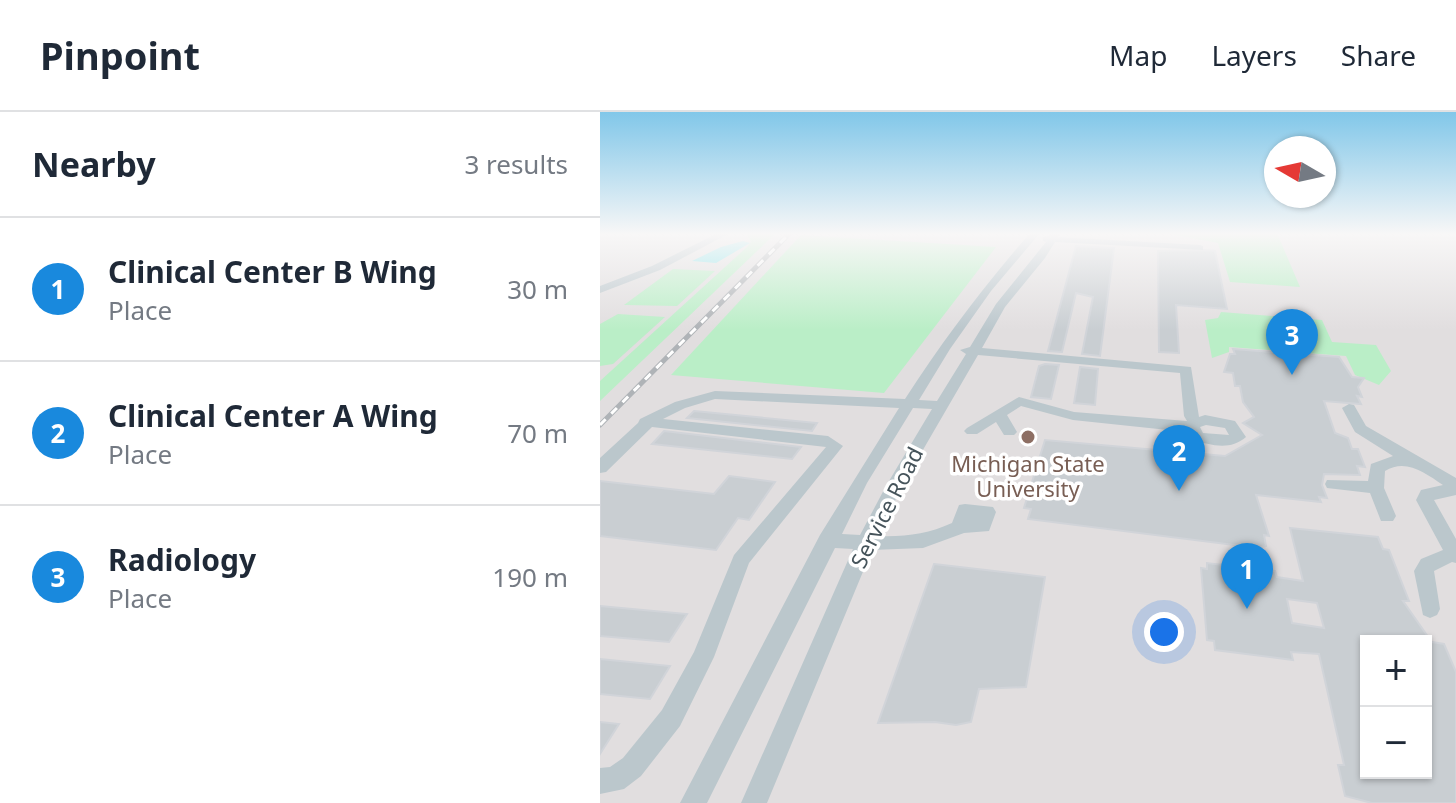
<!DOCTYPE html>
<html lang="en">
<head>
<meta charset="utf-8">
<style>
  :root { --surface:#fff; --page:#f2f2f3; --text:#1f2937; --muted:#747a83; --line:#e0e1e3; --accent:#1989dd }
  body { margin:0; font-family:"Noto Sans",sans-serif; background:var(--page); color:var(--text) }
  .controls { position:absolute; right:24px; bottom:24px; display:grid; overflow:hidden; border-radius:0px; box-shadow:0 2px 6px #0004 }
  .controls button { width:72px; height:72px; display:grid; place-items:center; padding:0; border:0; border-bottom:2px solid var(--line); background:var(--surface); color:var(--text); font:40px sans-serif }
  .compass { position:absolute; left:664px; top:24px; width:72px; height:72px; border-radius:50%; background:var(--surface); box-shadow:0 2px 6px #0004; rotate:279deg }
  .you { position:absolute; left:564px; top:520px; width:28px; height:28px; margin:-20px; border:6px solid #fff; border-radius:50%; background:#1a73e8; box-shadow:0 0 0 12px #1a73e833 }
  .badge { display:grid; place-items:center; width:52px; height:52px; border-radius:50%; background:var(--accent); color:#fff; font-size:26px; font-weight:700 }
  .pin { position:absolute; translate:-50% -66px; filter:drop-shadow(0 2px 4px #0008) }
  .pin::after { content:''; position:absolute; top:42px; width:28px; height:24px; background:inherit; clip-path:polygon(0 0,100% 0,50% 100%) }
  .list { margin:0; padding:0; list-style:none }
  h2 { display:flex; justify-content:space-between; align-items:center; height:104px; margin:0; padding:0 32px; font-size:34px }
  h2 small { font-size:26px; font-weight:400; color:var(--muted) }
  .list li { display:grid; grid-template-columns:52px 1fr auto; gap:24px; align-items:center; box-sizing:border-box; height:144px; padding:0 32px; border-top:2px solid var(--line) }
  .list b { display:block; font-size:30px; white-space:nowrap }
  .list p { margin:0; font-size:26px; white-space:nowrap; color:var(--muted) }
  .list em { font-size:26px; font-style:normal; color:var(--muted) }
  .map { position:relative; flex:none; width:856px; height:691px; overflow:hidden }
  header { display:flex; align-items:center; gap:48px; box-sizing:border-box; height:112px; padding:0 40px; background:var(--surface); border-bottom:2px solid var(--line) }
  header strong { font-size:38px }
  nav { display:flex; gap:44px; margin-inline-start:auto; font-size:28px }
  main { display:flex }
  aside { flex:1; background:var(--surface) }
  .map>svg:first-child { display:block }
</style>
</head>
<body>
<header>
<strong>Pinpoint</strong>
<nav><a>Map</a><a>Layers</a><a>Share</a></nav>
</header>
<main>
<aside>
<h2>Nearby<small>3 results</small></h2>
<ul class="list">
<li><span class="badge">1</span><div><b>Clinical Center B Wing</b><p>Place</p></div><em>30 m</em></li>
<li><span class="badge">2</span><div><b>Clinical Center A Wing</b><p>Place</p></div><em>70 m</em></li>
<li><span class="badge">3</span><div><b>Radiology</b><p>Place</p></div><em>190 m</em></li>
</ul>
</aside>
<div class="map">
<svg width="856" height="691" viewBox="0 0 856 691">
  <rect width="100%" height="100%" fill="#f0eded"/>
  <path fill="#e1dedf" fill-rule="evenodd" d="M0,121h856v570h-856zM766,529h60v132h-60z"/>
  <g fill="#baeec7">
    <path d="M150,121h26l-176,168v-20l147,-134 4,-5 -4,-7z"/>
    <path d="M565,121h112l23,54 -70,-5 -12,-39z"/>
    <path d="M201,123l195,12 -112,146 -213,-18z"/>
    <path d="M73,157l42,2 -38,35 -53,-1z"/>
    <path d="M621,200l101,8 10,22 44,3 15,26 -12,14 -24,-10 -9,-19 -117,-9v5l-17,6 -7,-38 13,-2z"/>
    <path d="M18,202l47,3 -52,47 -13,2v-42z"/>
  </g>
  <path fill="#87e4eb" d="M143,129l7,2 -34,20 -24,-2 29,-14z"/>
  <g fill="#c9ced2" stroke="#d1d4d9" stroke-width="2" fill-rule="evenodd">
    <path d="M476,134l38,2 -14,108 -18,-2 11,-57 -17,-4 -14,59 -14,-1z"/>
    <path d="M606,138l9,1 12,58 -51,-4 3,48 -20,-1 -1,-101z"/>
    <path d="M633,237l106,8 13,20 12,1 -6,9 4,10 -5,-1 4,8 -37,-3 11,32 13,5 4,11h6l7,18 -8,-1 3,9 -36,-1 -2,11 5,13 -8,-1 2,5 -65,-7 13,41 -5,-1 2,11 -8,2 -230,-29 3,-10 -7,-1 21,-68 180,16 37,-21 -19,-12 11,-6 -11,-15 -3,-16h-5l-2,-13 -9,-1 6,-18h5z"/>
    <path d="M445,252l14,1 -8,34 -20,-2 8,-31z"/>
    <path d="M480,255l18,2 -3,36 -21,-2z"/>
    <path d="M94,299l123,12 -5,8 -125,-13z"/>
    <path d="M64,319l137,16 -9,12 -140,-15z"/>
    <path d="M129,364l46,6 -26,38 -11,-2 -22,32 -116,-14v-55l114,13z"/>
    <path d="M690,416l88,9 5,12 6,1 20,51h-6l28,40h-65v132h60v-132l18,3 12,28v131h-84l-27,-7 -7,-31h6l-25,-111 -28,-2 2,8 -78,-10 -1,-9 -7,-1 -6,-72 6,1v-6l68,8 2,6 26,4zM687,487l30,4 7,25 -32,-5z"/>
    <path d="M334,452l111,13 -19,110 -47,2 -8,33 -15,3 -21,-3 -57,1z"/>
    <path d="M0,494l87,8 -18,28 -69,-6z"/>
    <path d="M0,547l70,7 -20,33 -50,-5z"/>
    <path d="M0,610l19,2 -19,30z"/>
  </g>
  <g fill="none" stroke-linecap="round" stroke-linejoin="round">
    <g fill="#bbc7cc" fill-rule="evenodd">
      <path d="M118,121h12l-70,37 -60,23v-7l52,-20z"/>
      <path d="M430,121h10l-49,58 -41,58 -31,51 18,1 29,-47 -6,-4 10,-3 26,-43 50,-62 -3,-1v-4l6,-1 3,-3h8l-2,4 142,8 3,1v4l-148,-8 -10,16 -40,49 -23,41 209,19 8,50 6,-2 30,6 11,16c-16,14 -35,8 -54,3l-5,-8 -114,-12 -52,-14 -14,9 10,17 -3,3h-10l-8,-13 -19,12h-10l-3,-3 3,-3 52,-31 55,15 113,9 -3,-5 -4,-43 -202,-18 -76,131 -24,50c27,1 50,-2 74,-13l7,-18 6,-1 28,3 3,5 -7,19 -25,2 -41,15 -51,2 -105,253h-26l112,-254 -18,-1 -128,255h-27l140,-268 79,-127 -184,-9 -30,9 -22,11 165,17 15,10 -94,117 -35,94 -34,69 -39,50 -17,13 -24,5v-26l10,-1 13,-9 39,-48 32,-58 40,-97 92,-108 -174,-20 -46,45 -6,1v-15l38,-35 2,-4 35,-17 40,-11 190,8c38,-59 79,-113 125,-166zM313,296l19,1 -46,77 -26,49 -18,-1 25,-51zM606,313l19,3 4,7 -26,-2 -3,-6z"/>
      <path d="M749,292l5,1 12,21 90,52v17l-22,5 22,39v24l-4,-1 -18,9 6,38 -3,6 -7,3 -7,-3 -9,-44 7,-12 22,-9 -27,-50 5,-10 22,-5c-18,-12 -37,-27 -58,-14l-1,17 12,28 -3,5h-12l-11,-28 -43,-5 -2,-4 2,-4 41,1 3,-17 22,-8 -38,-24 -13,-24z"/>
    </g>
    <g stroke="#afb3b7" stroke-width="5">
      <path id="rail" d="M0,313l190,-192"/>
    </g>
    <use href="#rail" stroke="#fff" stroke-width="3" stroke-dasharray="8" stroke-linecap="butt"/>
  </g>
  <linearGradient id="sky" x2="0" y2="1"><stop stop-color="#81c7e9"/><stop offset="0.56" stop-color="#f8f7f7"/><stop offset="1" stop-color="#f8f7f7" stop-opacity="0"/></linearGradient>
  <rect width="856" height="218" fill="url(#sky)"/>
  <circle fill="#8d6e63" stroke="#fff" stroke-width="3" cx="428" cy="325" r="8"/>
  <g text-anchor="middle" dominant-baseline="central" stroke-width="7" stroke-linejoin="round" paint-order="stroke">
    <g font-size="22" fill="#785e54" stroke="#fff">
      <text x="428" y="351">Michigan State<tspan x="428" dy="25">University</tspan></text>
    </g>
    <g font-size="22" fill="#45535a" stroke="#fff">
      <text transform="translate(286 395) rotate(-63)">Service Road</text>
    </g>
  </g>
</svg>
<div class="controls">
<button>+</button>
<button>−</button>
</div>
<svg class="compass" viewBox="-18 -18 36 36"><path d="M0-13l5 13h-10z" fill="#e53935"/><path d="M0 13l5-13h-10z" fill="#747a83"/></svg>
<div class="you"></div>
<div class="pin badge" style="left:647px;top:497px">1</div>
<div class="pin badge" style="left:579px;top:379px">2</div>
<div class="pin badge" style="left:692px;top:263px">3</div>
</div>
</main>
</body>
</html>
